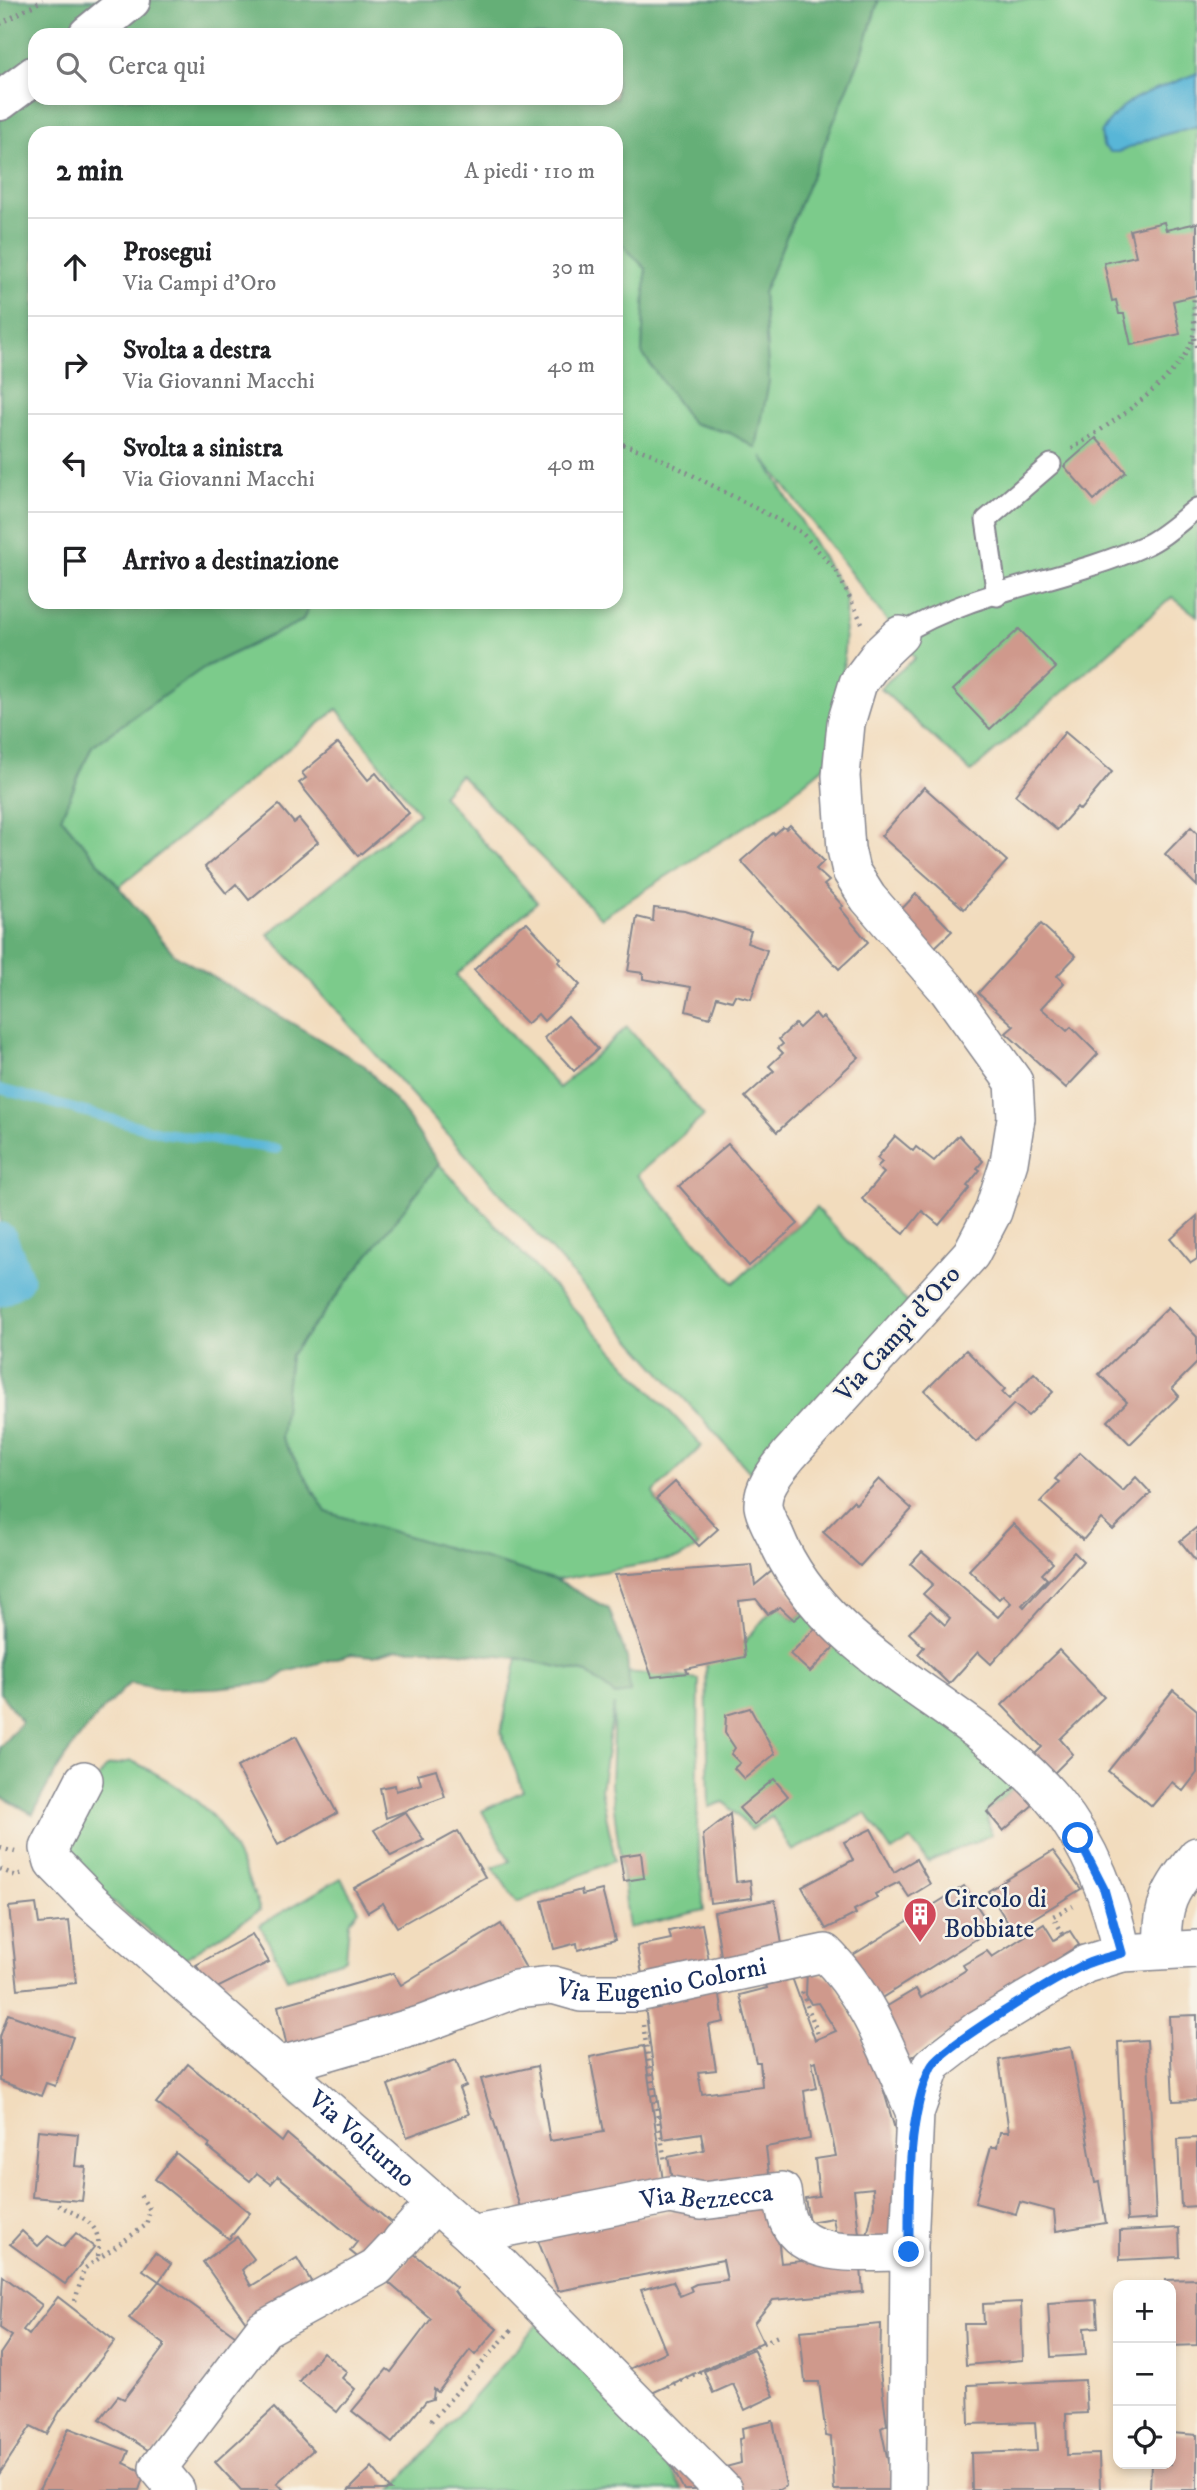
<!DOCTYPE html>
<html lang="it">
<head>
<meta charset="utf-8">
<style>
  :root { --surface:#fff; --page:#f2f2f2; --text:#202124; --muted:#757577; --line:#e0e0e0 }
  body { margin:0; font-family:"IM FELL DW Pica",serif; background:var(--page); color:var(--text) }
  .controls { position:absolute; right:21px; bottom:21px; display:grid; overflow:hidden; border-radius:14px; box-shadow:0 4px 10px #0003 }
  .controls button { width:63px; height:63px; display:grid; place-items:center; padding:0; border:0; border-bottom:2px solid var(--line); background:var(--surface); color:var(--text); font:35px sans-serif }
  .stop { position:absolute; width:21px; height:21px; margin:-16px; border:5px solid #1a73e8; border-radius:50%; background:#fff }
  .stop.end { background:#1a73e8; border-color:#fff; box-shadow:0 2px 7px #0008 }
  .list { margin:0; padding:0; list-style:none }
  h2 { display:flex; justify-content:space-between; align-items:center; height:91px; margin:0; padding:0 28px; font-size:30px }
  h2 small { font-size:23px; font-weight:400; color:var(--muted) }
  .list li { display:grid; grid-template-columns:46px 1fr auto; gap:21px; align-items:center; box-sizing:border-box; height:98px; padding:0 28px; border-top:2px solid var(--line) }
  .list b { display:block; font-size:26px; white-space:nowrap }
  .list p { margin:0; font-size:23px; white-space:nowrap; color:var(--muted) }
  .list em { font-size:23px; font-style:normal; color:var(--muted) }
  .icon { flex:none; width:38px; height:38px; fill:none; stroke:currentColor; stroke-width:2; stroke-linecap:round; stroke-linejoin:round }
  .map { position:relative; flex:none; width:1197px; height:2490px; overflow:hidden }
  .search { position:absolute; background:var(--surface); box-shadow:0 4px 10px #0003; left:28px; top:28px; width:595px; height:77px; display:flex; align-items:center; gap:18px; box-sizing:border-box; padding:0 24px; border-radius:21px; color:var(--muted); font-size:26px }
  .panel { position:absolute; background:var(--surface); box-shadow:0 4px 10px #0003; left:28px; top:126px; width:595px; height:483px; border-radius:21px }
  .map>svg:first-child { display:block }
</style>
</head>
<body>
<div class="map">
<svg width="1197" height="2490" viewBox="0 0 1197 2490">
  <rect width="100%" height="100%" fill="#f7f3e8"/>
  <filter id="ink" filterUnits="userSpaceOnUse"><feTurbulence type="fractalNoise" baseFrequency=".0143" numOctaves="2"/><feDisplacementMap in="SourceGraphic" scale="14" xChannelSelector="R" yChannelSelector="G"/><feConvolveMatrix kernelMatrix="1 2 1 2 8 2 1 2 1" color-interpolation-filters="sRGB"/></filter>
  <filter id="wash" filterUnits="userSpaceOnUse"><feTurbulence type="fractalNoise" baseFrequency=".00686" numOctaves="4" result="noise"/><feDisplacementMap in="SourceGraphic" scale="28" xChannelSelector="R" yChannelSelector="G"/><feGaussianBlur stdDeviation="1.57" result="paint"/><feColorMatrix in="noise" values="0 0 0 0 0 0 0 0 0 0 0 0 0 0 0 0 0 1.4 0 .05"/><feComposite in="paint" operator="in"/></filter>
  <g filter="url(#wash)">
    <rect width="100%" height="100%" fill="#f2dcbd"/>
    <g fill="#7ccb8b" stroke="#4c7d74" stroke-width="2">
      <path d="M879,0h318v616l-25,-19 -201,175 -91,-84 35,-30 -153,-202 84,140 -3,83 -14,83 -51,43 -177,113 -141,-143 -18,20 95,107 -81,73 103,113 68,-61 77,89 -67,59 97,108 82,-75 97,100 -156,172 -489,-546 151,-121 -82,-104 -218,178 -58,-70 31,-71 111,-78 99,-47 10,-19h304v-364l30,30 -4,85 50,70 38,10 39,-51 -6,-89 100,-242z"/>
      <path d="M439,1164l263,282 -48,46 2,8 43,46 -19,12 -124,22 -230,-68 -46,-75 10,-81z"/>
      <path d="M780,1607l14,13 11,-9 213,168 -1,6 -30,27 4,23 -63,27 -17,-22 -19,12 -26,-39 -74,38 -20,-34 -21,13 -27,-28 -15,5 -3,-143 36,-19 26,-31z"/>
      <path d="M517,1658l70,15 28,22 15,-3 -3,-20 72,7 -2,151 7,80 -75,18 -18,-143 3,-80 -13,84 14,71 -98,43 -24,-36 17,-6 -28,-50 41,-20 -22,-59z"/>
      <path d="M132,1761c29,14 59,32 81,56 19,22 37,65 47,93l-76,49 -89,-71 -25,-43 10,-42 27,-37z"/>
      <path d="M341,1878l18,32 -10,12 -3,37 -59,20 -27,-54z"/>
      <path d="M541,2320l97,95 45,75h-291z"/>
    </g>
    <path fill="#65af77" stroke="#406f6a" stroke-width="2" fill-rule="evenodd" d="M0,0h878l-15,51 -100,242 6,89 -13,66 -26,-15 -38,-10 -50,-70 4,-84 -30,-31v-105h-581v469h277l-10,19 -96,45 -114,80 -31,71 113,137 191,112 37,43 37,55 -149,192 -9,81 45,75 230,68 53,29 18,49 3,35 -15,2 -28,-22 -70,-15 -86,-9h-33l-25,7 -21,-2 -66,18 -14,10 -57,6 -55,1 -30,-6c-43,40 -72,78 -97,131l-33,-18v-49l22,-25 -22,-29zM35,35h581v63h-581z"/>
    <path fill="#59b6d7" stroke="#3a729a" stroke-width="2" d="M1197,73v53l-45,12 -33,14h-9l-7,-6 -2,-13c28,-44 53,-40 96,-60z"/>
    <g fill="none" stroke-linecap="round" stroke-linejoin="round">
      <path stroke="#59b6d7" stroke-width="10" d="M0,1089l164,44 113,16"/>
      <path stroke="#59b6d7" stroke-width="35" d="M0,1240l16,39 -16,10"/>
    </g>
    <g id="blocks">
      <g fill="#cf998c">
        <path d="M1164,222l2,8 31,-7v72l-24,6 7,33 -49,11 -7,-31h-5l-3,-14 -4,1 -8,-38 32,-7 -6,-26z"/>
        <path d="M1096,438l30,34 -32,28 -30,-34z"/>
        <path d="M1019,629l37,39 -66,61 -37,-39z"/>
        <path d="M1065,732l47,40 -32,38 -3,-3 -20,23 -42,-35z"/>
        <path d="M338,743l30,37 8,-7 33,40 -51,43 -59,-73 7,-5 -4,-5z"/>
        <path d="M924,787l83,74 -43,48 -83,-73z"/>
        <path d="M279,805l15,18 5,-4 19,23 -69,58 -13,-16 -10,9 -21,-26z"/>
        <path d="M790,825l34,36 -8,8 13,12 -5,4 19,21 -3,2 28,34 -29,27 -98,-108 32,-28 1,2 9,-8 3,2z"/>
        <path d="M1191,827l6,6v53l-32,-32z"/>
        <path d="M916,894l36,37 -19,18 -35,-36z"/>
        <path d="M654,908l31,3 66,20 -4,12 20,7 -16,49 -16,-4 -3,6 -15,-4 -7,21 -24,-7 5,-24 -48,-8v-6l-15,-2 9,-54 16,4z"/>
        <path d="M527,923l34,36 -3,3 22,23 -36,36 -6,-7 -11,10 -53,-54 46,-44z"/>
        <path d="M1041,924l35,32 -19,20 7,7 -23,25 26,23 4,-4 27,27 -32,34 -60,-55 8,-7 -36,-33z"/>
        <path d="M815,1013l5,6 3,-2 36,40 -82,75 -32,-35 29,-26 -5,-5 14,-13 -5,-5 5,-4 -4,-5 16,-15 4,4z"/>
        <path d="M568,1016l30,33 -24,22 -30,-33z"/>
        <path d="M959,1135l24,26 -6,7 3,2 -13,16 3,2 -31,37 -17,-14 -18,23 -42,-35 22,-26 -7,-6 5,-5 -5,-4 18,-22 18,15 3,-4 18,14z"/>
        <path d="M728,1144l70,80 -49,42 -70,-80z"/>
        <path d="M1197,1216v43l-6,4 -20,-24z"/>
        <path d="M1168,1307l29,30v26l-25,25 7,8 -49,48 -22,-23 19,-19 -28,-28z"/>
        <path d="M966,1350l39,39 -3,3 7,7 25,-26 19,19 -25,24 -14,-12 -38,38 -51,-51z"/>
        <path d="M1080,1452l43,39 13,-14 15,16 -38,37 -12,-11 -18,21 -43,-38 19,-20 -4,-3z"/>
        <path d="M879,1479l33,30 -52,57 -37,-34 30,-31 3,3z"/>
        <path d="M675,1482l43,47 -19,17 -43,-47z"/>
        <path d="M1013,1524l40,39 -11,11 5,5 -25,26 2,2 50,-55 9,9 -92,103 -13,-12 -29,32 -31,-30 6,-7 -15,-14 21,-22 15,14 5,-7 -27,-24 10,-10 -22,-20 11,-12 76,65 13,-14 -8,-8 -4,4 -30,-29z"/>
        <path d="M1197,1527v35l-17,-21z"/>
        <path d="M752,1565l3,20 17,-14 33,40 -11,9 -14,-13 -12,7 -12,-15 -17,2 6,56 -59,12 2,4 -36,4 -37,-102z"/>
        <path d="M817,1627l19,18 -26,27 -20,-18z"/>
        <path d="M1059,1650l45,47 -44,42 13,15 -23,23 -20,-18 12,-12 -40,-42z"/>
        <path d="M1173,1690l24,20v63l-14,18 -11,-9 -20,24 -44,-35z"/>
        <path d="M750,1708l25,46 -31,25 -10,-11 6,-5 -9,-9 4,-6 -10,-15 1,-18z"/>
        <path d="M296,1736l41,77 -59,32 -41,-78z"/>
        <path d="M436,1769l9,28 -59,21 -6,-30 15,-3 1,6 25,-7 -3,-10z"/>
        <path d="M774,1779l14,17 -34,29 -15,-17z"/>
        <path d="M1017,1785l17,19 -31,27 -16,-19z"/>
        <path d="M405,1812l19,28 -33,16 -17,-26z"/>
        <path d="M730,1814l6,68 14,-2 2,18 -42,5 -7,-68z"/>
        <path d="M871,1829l23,43 22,-13 14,25 -21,13 -10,-15 -24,12 2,4 -23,12 2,4 -30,15 -24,-42 51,-27 -9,-18z"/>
        <path d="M458,1831l27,46 -88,50 -14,-24 -15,9 -14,-24z"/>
        <path d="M1053,1851l28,38 -68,42 -25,-40z"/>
        <path d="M641,1853l3,25 -20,3 -4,-25z"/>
        <path d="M964,1886l28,43 -117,73 -27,-44z"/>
        <path d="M581,1890l1,5 20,-5 13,50 -37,10 -1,-7 -23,6 -12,-48z"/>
        <path d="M775,1900l9,57 -61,11 -9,-56z"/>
        <path d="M36,1904l3,20 30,-3 7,62 -58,6 -9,-82z"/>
        <path d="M501,1924l26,46 -238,86 -11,-50 115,-33 8,12z"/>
        <path d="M702,1924l8,42 -67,14 -6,-34 34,-7 -2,-8z"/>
        <path d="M1044,1924l10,16 16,-9 9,14 -16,10 4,5 -165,103 -28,-49 42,-25 5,9 45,-28 -3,-5 24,-14 5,6z"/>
        <path d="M252,1934l17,28 -56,28 -17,-25z"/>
        <path d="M807,1969l25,10 46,92 28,96 -4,79 -35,-10 7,-31 -1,-17 -19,2 6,53 -22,3 -5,-28 -24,4 -4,-24 14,-2 -4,-37 21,-3 -20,-95 -4,1 5,26 -13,3 6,48 -44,8 5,43 -97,2 -6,-35 36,-7 -3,-17 -38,6 -18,-132 73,-24 6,39 -15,3 7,45 -18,2 4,22 60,-8 -2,-24h-4l-16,-67 27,-7 -4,-12 27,-4 25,68 21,-9 -18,-28 -7,1 -5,-9z"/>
        <path d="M8,2014l65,23 -18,49 -9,-3 -5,13 -41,-15v-44z"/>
        <path d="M1197,2015v85l-24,1 -4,-85z"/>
        <path d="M1147,2040l9,179 -29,2 -9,-179z"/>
        <path d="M644,2046l20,142 -142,26 -41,-135 56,-13 13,75 54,-9 -14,-75z"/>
        <path d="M1071,2047l24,136 4,-1 7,41 -50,8 -2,-20 -34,-9 -4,12 -41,-11 16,-56h6l3,-15h9l-10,-72z"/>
        <path d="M456,2060l10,26 -7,3 10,25 -62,23 -19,-52z"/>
        <path d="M188,2064l94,78 5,-8 109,93 -30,37 -16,-13 7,-9 -79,-66 -7,8 -14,-11 -7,8 -42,-34 2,-3 -54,-41z"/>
        <path d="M38,2130l40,4 -3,32 11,1 -4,34 -50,-4z"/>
        <path d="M1197,2138v68l-16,1 -3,-68z"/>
        <path d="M176,2153l74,60 -21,26 -74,-60z"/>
        <path d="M774,2203l7,60 79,-7 3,36 -90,8 -19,23 9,19 -111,51 -23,-24 37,-17 -25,-62 32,-9 7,15 12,-5 -2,-4 6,-3 31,-4 -4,-20 -165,31 -23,-58 179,-28z"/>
        <path d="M1179,2228l1,29 -60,3v-29z"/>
        <path d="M22,2231l16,15 10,-10 16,11 12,-14 18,14 -29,37 -55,-40z"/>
        <path d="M237,2237l17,22 -12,11 9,16 46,-28 18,30 -64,41 -48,-67z"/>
        <path d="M155,2253l16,11 -12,17 -16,-11z"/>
        <path d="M413,2253l43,35 -2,3 5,7 38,31 -22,26 -5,-5 -32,42 -4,-3 -1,10 -7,2 -34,42 -40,-32 35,-42 4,3 40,-53 -42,-36z"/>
        <path d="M3,2276l39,29 -19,25 6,5 29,-38 57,44 -55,70 -13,23 -16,-8 -31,47v-119l12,-18 -12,-8z"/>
        <path d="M1197,2279v66l-26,1v-61h-5l-1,-5z"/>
        <path d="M159,2281l80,57 -85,116 -54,-35 18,-23 6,3 40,-52v-3l-35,-26z"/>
        <path d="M1096,2300l2,27 -14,1 2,27 -35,2 -3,-54z"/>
        <path d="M1021,2302l2,58 -57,5 -2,-41h20l-1,-20z"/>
        <path d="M881,2324l-1,48 7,53 -6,3 13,62h-60l-3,-53 -5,-1 -7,-54h-14l-5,-51z"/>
        <path d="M753,2349l21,47 -29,14 -12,-26 -20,9 -9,-22z"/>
        <path d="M323,2352l24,20 -5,6 13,11 -18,23 -38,-31z"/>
        <path d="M1085,2380l2,33 -21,1 1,41 32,-1 1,36h-128l-1,-37 66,-2 -2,-29 -66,2 -1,-39z"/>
        <path d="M274,2408l39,42 -36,33 7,7h-43l-26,-28z"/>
        <path d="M773,2421l13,65 -7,4h-37l-20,-22 19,-5 -2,-24 4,-1 -1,-10z"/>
        <path d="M69,2428l60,23 -5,12 21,10 -6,17h-100z"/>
        <path d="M1171,2433l26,2v55h-47l1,-26h20z"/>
        <path d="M664,2452l42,38h-22z"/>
        <path d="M372,2467l19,23h-42z"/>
      </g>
    </g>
  </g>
  <g filter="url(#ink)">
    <use href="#blocks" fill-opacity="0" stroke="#86868e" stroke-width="2"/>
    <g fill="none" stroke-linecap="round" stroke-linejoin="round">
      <g stroke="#86868e" stroke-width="23">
        <g id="service">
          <path d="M997,596l-11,-76 65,-56"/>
          <path d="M900,635c71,-45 167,-54 244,-89 19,-8 36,-25 53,-38"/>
        </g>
      </g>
      <g stroke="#86868e" stroke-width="40">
        <g id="minor">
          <path d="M900,635l-21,20 -21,28 -12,40 -5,53 5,73 5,22 17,27 79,91 67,93 2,36 -7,44 -16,50 -22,42 -182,201c-11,14 -27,31 -26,51 1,9 8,21 12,29 50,125 201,169 281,268 34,42 56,98 66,150"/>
          <path id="s1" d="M84,1780l-35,68 4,14 38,39 380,334 252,255"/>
          <path d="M1163,1950c-3,-45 7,-60 34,-94"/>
          <path id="s2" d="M282,2065l138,-40 96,-36 37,-4 28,8h57l187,-40c44,43 65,105 90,160"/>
          <path id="s3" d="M471,2235l199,-40 32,6 80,-10c2,10 2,23 7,32 18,39 85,28 120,29"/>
          <path d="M401,2241l33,-37"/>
          <path d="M176,2490l-18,-22 106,-139 112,-61 17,-18"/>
          <path d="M907,2490l2,-244 6,-133 17,-48 48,-37 106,-64 36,-11 75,-4"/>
        </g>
      </g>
      <g stroke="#86868e" stroke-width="42">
        <g id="primary">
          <path d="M88,35l43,-35"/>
          <path d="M0,101l35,-26"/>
        </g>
      </g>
      <g stroke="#86868e" stroke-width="4.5" stroke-dasharray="2 5" stroke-linecap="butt">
        <path d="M0,24l43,-24"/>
        <path d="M1194,338l3,12"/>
        <path d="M616,442l36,12 149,78 35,38 26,53"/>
        <path d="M1072,449c36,-24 105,-67 120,-109 4,-13 1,-30 2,-44"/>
        <path d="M0,1848l15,4"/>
        <path d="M0,1869l16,7 6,-3"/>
        <path d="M1063,1934l-10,-18 20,-10"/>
        <path d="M802,1992l16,42"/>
        <path d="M643,2025l22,137"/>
        <path d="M58,2205c28,15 44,17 40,52"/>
        <path d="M75,2301l9,-32 62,-44 4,-15 -10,-15"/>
        <path d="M667,2387l111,-51"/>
        <path d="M431,2421l83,-94"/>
      </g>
      <use href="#service" stroke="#fff" stroke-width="19"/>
      <use href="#minor" stroke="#fff" stroke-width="37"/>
      <use href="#primary" stroke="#fff" stroke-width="38"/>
    </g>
  </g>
  <g fill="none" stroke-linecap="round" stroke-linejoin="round" filter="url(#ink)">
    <path stroke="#1a73e8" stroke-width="9" d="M909,2252c0,-55 -2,-136 22,-185 11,-21 129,-91 155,-103 11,-5 24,-7 36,-11l-18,-64 -26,-51"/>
  </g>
  <defs>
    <g id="building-pin" transform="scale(1.75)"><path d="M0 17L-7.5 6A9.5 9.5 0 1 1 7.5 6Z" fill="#d1495b" stroke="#f7f3e8"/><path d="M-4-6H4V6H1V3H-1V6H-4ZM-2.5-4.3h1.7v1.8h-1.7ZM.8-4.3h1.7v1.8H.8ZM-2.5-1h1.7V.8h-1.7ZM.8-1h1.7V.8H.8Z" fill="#fff"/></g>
  </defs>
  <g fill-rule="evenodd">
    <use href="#building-pin" x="920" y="1914"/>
  </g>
  <g text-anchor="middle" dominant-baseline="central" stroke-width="5" stroke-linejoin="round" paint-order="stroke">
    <g font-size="26" fill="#1b2f5e" stroke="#f7f3e8">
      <text transform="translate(898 1334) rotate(-48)">Via Campi d'Oro</text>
      <text stroke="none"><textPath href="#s2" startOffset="394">Via Eugenio Colorni</textPath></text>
      <text stroke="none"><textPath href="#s1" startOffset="506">Via Volturno</textPath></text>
      <text stroke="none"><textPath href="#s3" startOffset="240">Via Bezzecca</textPath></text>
    </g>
    <g font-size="26" fill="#1b2f5e" stroke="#f7f3e8" text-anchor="start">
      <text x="944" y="1899">Circolo di<tspan x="944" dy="30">Bobbiate</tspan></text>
    </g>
  </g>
</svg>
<div class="controls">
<button>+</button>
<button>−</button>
<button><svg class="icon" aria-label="locate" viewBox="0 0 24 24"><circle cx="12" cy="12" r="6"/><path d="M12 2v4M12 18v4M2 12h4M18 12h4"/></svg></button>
</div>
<div class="stop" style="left:1078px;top:1838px"></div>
<div class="stop end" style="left:909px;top:2252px"></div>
<div class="search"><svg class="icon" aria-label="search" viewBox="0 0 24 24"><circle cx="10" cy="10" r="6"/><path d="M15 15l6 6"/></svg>Cerca qui</div>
<section class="panel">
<h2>2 min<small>A piedi · 110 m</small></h2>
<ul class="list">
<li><svg class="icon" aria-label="ahead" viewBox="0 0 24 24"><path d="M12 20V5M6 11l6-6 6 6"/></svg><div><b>Prosegui</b><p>Via Campi d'Oro</p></div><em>30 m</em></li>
<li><svg class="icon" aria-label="right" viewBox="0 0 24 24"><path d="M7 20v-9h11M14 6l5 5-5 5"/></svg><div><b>Svolta a destra</b><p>Via Giovanni Macchi</p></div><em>40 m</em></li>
<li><svg class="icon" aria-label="left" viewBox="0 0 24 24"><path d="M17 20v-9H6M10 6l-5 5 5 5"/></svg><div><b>Svolta a sinistra</b><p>Via Giovanni Macchi</p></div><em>40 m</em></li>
<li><svg class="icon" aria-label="arrive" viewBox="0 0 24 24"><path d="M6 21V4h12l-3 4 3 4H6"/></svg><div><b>Arrivo a destinazione</b></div></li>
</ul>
</section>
</div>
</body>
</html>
